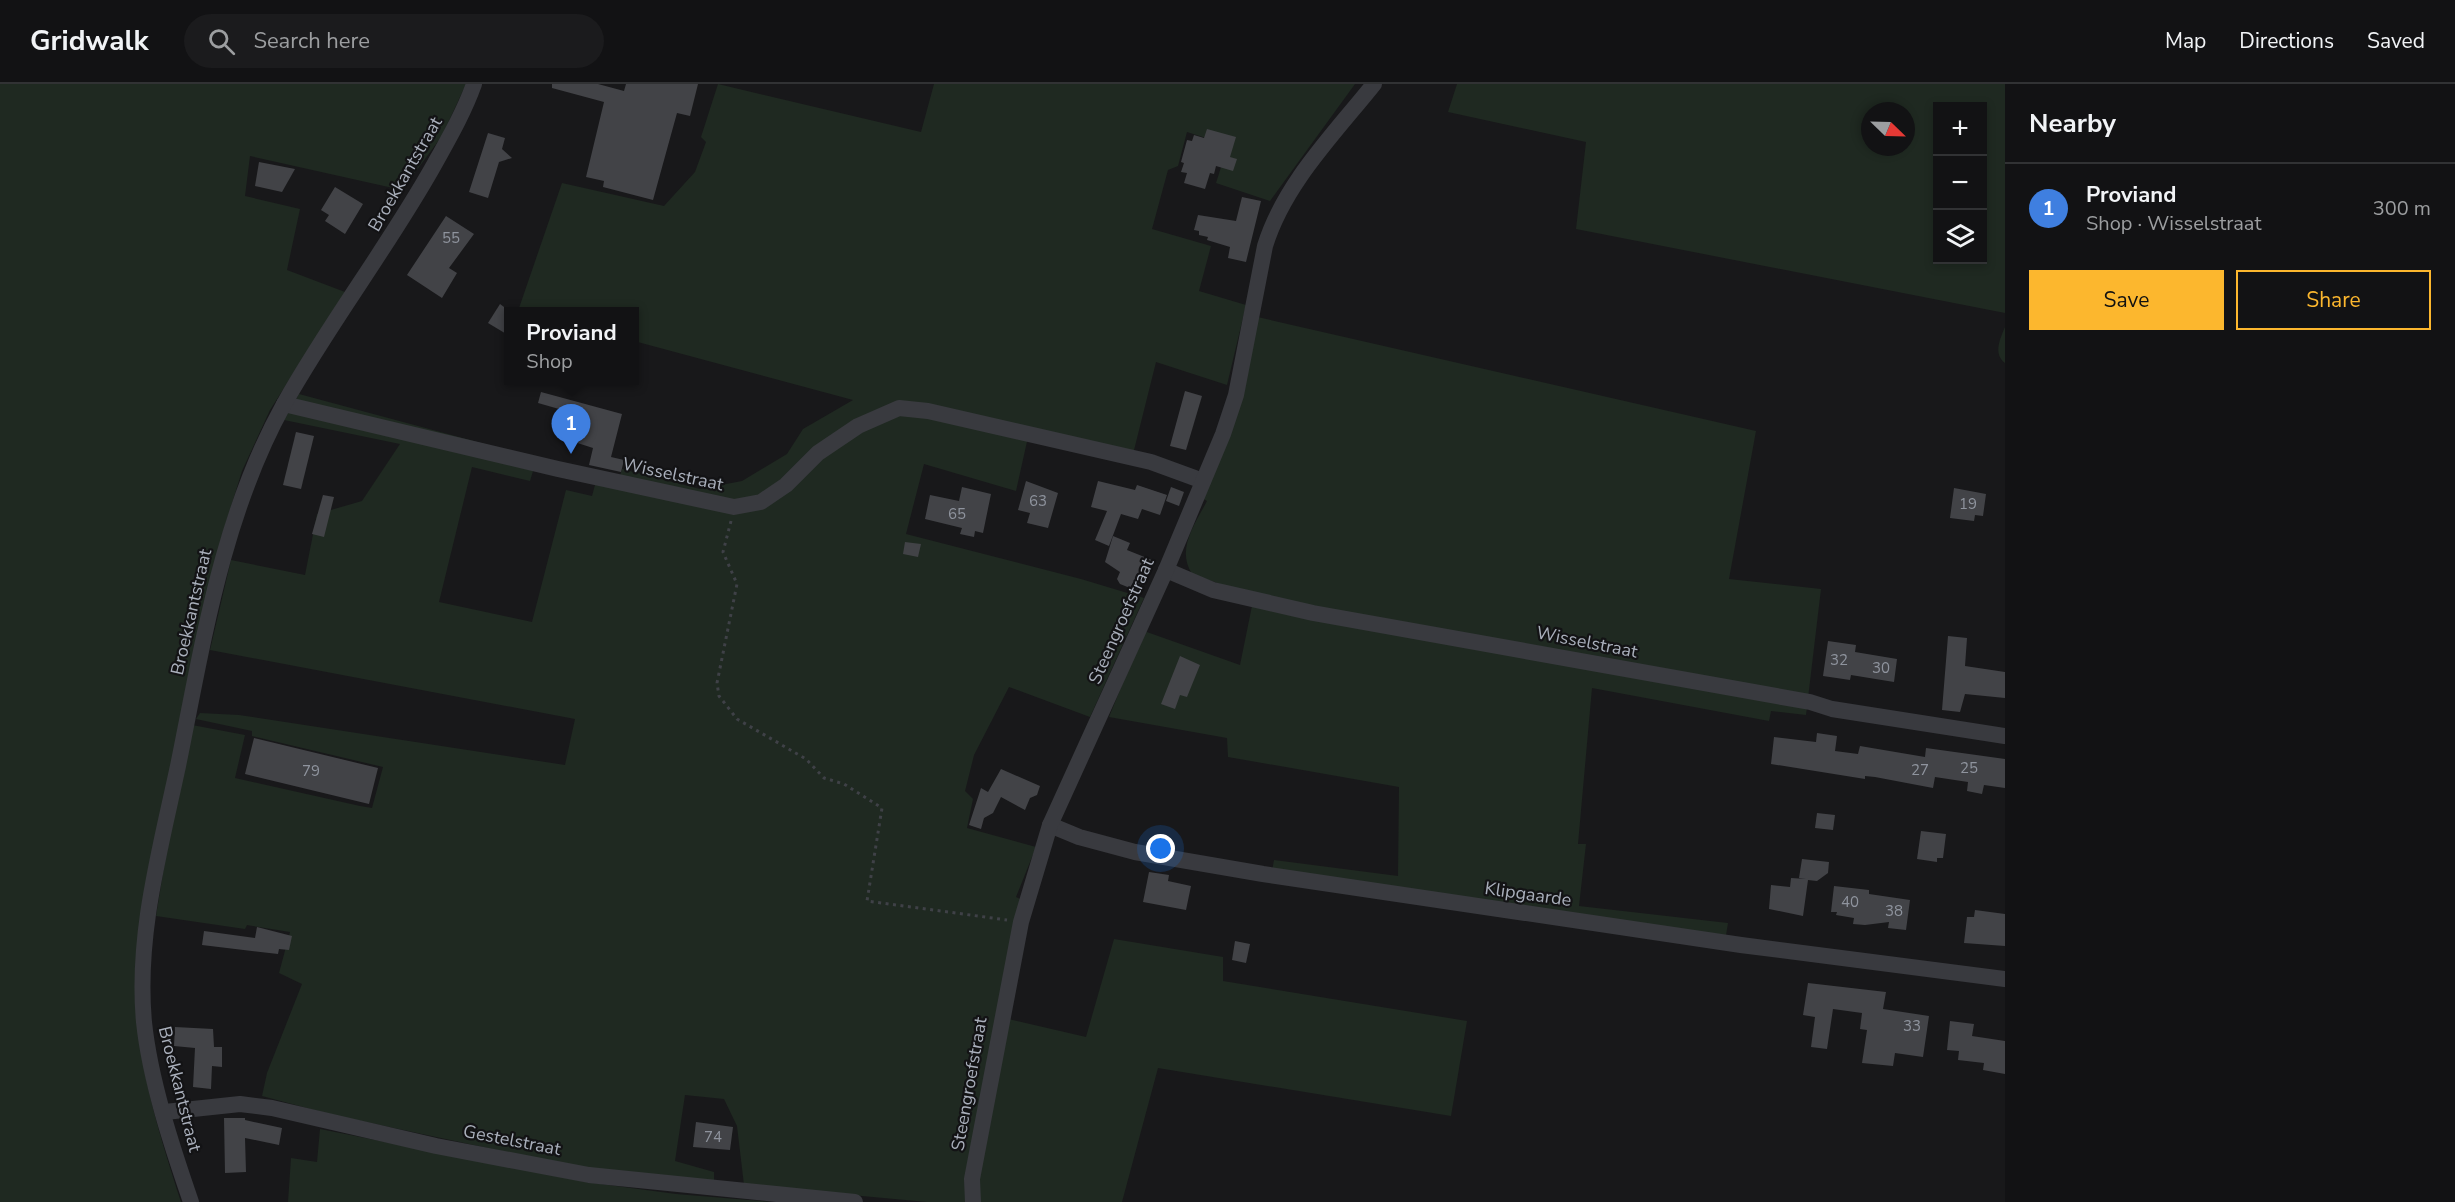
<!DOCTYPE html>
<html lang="en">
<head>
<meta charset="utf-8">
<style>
  :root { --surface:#121214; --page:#1b1b1d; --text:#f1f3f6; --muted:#9c9ea0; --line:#313234; --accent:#fcb72e }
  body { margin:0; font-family:"Nunito Sans",sans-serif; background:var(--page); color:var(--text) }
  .controls { position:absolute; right:18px; top:18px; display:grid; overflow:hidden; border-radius:0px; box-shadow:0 3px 9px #0003 }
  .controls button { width:54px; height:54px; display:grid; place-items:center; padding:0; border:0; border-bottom:2px solid var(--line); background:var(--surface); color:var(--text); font:30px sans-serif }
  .compass { position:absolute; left:1861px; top:18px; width:54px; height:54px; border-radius:50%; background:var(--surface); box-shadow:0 3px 9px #0003; rotate:113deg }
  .you { position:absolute; left:1161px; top:765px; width:21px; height:21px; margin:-15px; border:4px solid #fff; border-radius:50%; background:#1a73e8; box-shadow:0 0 0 9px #1a73e833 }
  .badge { display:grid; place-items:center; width:39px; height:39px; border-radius:50%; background:var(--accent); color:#fff; font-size:20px; font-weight:700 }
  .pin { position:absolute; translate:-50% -50px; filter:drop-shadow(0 2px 3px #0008) }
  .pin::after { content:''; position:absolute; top:32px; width:21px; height:18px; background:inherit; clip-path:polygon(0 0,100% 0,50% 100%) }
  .popup { position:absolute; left:504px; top:223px; width:135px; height:78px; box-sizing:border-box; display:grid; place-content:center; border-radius:0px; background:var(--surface); filter:drop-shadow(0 2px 4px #0005); font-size:20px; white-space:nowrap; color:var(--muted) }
  .popup b { font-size:22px; color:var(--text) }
  .popup::after { content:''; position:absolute; left:50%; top:100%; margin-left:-12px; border:12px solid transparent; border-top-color:var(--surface) }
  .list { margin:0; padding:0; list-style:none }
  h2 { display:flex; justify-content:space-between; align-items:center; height:78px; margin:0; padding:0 24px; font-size:26px }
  h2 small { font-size:20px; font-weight:400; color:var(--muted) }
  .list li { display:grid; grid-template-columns:39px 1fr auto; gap:18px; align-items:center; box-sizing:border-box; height:90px; padding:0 24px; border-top:2px solid var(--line) }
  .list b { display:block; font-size:22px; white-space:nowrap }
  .list p { margin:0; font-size:20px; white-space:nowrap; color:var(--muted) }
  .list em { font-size:20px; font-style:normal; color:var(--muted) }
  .actions { display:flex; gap:12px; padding:18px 24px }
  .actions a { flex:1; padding:14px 0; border:2px solid var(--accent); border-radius:0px; text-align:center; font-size:21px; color:var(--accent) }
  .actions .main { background:var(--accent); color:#111 }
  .icon { flex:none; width:33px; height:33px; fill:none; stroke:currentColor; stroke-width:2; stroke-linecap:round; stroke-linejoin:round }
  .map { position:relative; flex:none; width:2005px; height:1118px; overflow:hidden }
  header { display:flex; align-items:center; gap:36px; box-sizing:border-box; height:84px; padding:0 30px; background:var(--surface); border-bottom:2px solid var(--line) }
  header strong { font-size:28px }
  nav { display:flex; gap:33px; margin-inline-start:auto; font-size:21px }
  .search { width:420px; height:54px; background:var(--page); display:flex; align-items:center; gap:15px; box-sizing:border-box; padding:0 21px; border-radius:33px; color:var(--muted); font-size:22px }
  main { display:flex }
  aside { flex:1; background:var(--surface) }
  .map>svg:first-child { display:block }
</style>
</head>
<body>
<header>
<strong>Gridwalk</strong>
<div class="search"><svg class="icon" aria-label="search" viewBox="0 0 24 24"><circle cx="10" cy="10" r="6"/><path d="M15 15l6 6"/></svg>Search here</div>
<nav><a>Map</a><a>Directions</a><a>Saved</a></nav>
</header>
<main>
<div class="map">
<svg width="2005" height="1118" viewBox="0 0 2005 1118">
  <rect width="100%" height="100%" fill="#18181a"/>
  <g fill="#1f2921" fill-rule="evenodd">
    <path d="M0,0h466l-24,52 -40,54 -152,-34 -5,40 55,13 -13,61 58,22 -75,118 -28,61 -22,71 -84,433c-2,80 21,152 45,227h-181z"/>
    <path d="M718,0l203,48 13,-48h421l-85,117 -54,-18 12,-38 -41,-13 -9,34 -10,4 -16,59 59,17 -12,45 47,14 -19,80 -71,-23 -23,92 -103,-26 -14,63 -92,-27 -18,70 175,45 63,19 -54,119 -81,-30 -35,68 -9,36 8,8 -6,29 69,19 -20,50 8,4 -24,116 86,20 28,-98 109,18v24l244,40 -16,95 -293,-48 -36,134h-195l-183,-17 -7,-59 -13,-27 -39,-4 -10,66 39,11v11l-127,-14 -254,-54 -71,-19 5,-23 35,-89 -23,-11 11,-41 -43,-7 -2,4 -89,-13 15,-92 21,-99 53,10 -10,43 125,28 12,2 11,-41 -131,-31v-5l-56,-12 4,-6 39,2 326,50 10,-46 -365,-69 21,-90 74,15 12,-61 45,-13 38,-57 -116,-24 15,-26 238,64 -7,23 -58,-14 -33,135 93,20 34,-132 26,6 6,-22 21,6 3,-11 78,20 42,-8 45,-27 16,-25 50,-29 -219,-59v-29l-116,-1 44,-128 102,23 31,-34 11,-30 -5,-5z"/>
    <path d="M1457,0h548v229l-429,-84 10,-87 -138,-30zM1982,22v154h-44v-154zM1870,27h36v36h-36z"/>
    <path d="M1253,232l503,115 -27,148 92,10 -15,126 -35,-4 -2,10 -177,-33 -14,156h8l-7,62 149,17 -2,12 -456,-53 4,-22 124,16 1,-89 -171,-30 -1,-19 -118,-21 35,-86 96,34 14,-69 -62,-22c-16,-25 3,-50 15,-73l-7,-4z"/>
    <path d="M2005,243v36c-12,-9 -5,-24 0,-36z"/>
    <path d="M320,1045l266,53 90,12 96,8h-484l3,-44 26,4z"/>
  </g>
  <g fill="#424347">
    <path d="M552,0h46l26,7 2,-7h72l-8,32 -13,-3 -24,87 -50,-13 1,-6 -18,-4 18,-75 -52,-14z"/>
    <path d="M1207,45l29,8 -6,20 7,2 -4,12 -17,-5 -2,8 -4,-1 -5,16 -21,-6 3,-10 -6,-1 3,-9 -3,-1 6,-22 5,1 2,-6 10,3z"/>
    <path d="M488,49l17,5 -3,11 10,9 -13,4 -11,36 -19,-6z"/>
    <path d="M259,78l36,7 -13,23 -27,-6z"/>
    <path d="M335,103l28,17 -18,30 -20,-13 4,-6 -8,-5z"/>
    <path d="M1242,113l19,4 -15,61 -18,-4 2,-11 -23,-7 1,-3 -9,-2v-4l-5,-1 4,-15 38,6z"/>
    <path d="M446,132l28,18 -25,34 8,5 -15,25 -35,-23z"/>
    <path d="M500,220l8,6v25l-20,-12z"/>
    <path d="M1185,307l17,5 -16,54 -16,-4z"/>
    <path d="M541,308l81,22 -11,43 13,3 -3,12 -32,-7 4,-17 -28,-9 8,-26 -35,-10z"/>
    <path d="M296,348l18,4 -13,53 -18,-4z"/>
    <path d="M1026,397l32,12 -10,35 -21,-5 3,-10 -12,-3z"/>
    <path d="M1098,397l37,9 2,-5 30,10 -7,20 -18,-6 -4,10 -17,-5 -12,32 -14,-6 12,-29 -16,-4z"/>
    <path d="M962,403l29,7 -8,39 -8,-2 -1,6 -14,-3 2,-6 -37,-9 5,-24 29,6z"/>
    <path d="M1171,403l13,5 -5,14 -13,-5z"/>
    <path d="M1954,404l32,6 -3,22 -8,-1 -1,6 -24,-3z"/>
    <path d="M323,411l11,2 -10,40 -12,-3z"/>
    <path d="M1113,452l17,7 -3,7 25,10 -12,32 -20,-8 -3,-5 3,-7 -15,-10z"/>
    <path d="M905,458l16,2 -3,13 -15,-3z"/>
    <path d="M1948,552l19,2 -2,28 40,6v26l-40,-4 -5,18 -18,-2z"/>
    <path d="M1828,557l28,4 -1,7 42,7 -3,23 -43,-7 -1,5 -27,-4z"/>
    <path d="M1180,572l20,9 -13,32 -7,-2 -5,14 -14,-5z"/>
    <path d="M1817,649l20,3 -2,15 23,3 2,-8 65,11 1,-9 79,11v29l-21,-3 -2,9 -15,-3 1,-9 -33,-5 -2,11 -58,-11 -10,-1v3l-94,-15 3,-27 42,5z"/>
    <path d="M254,654l124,30 -9,36 -124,-30z"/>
    <path d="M1001,685l39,17 -3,9 -7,3 -5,12 -24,-13 -8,16 -9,5 -3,11 -12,-4 12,-37 7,4z"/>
    <path d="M1817,729l18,2 -2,15 -18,-2z"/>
    <path d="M1921,747l25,3 -3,24h-6v4l-20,-3z"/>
    <path d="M1802,775l27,3 -1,11 -11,8 -9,-1 -5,36 -34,-7 2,-24 19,2 1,-9 15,1 -7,-1z"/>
    <path d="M1149,788l20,3 -1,6 23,5 -5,24 -43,-8z"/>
    <path d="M1834,802l35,4v4l41,6 -4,30 -18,-2 1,-6 -24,3 -12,-1 1,-6 -18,-3 1,-3h-6z"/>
    <path d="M1975,826l30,4v32l-41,-3 3,-26h7z"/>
    <path d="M257,843l35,9 -3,14 -10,-1 -1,5 -76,-9 2,-14 51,7z"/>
    <path d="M1235,857l15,3 -4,19 -14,-3z"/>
    <path d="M1808,899l78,9 -3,17 46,7 -6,41 -28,-4 -2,13 -31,-3 5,-33 -7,-1 2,-16 -29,-4 -6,40 -16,-2 4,-30 -12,-2z"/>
    <path d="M1950,937l24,3 -2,12 33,5v33l-22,-4 1,-7 -26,-3 1,-9 -12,-1z"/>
    <path d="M175,943l38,2 1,18h8v20l-10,-1 -1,23 -18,-2 2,-39 -21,-2z"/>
    <path d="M224,1034h21v2l37,8 -3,17 -34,-7 1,34 -21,1z"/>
    <path d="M696,1038l37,5 -3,23 -37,-3z"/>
  </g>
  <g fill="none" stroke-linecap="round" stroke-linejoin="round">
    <path stroke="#3f4147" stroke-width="3" stroke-dasharray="3 4.5" stroke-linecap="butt" d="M731,437l-8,31 14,32 -20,99 2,13 18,23 69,40 18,19 20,6 38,24 -15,93 140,19"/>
    <g stroke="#393a3f" stroke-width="16">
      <path d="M284,320l274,65 176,38 27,-5 25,-17 32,-32 40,-27 41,-18 29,3 223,51 52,19"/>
      <path d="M1166,486l47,20 100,23 497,89 22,7 173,27"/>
      <path d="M1050,741l29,12 56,15 128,22 478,71 264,34"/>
      <path d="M165,1028l75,-8 32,4 164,38 153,29 266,27"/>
      <path d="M191,1118c-19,-55 -41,-122 -47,-180 -8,-86 16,-172 34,-256 25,-123 44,-250 106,-362 46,-82 104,-157 150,-239 15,-27 30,-53 40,-81"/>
      <path d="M973,1118l-1,-23 49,-257 29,-97 116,-255 57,-136 13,-39 29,-149c19,-62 69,-112 109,-162"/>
    </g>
  </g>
  <g text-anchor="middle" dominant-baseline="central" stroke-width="4.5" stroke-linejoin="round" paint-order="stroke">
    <g font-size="15" fill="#8f949e">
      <text x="451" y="154">55</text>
      <text x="1038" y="417">63</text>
      <text x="1968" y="420">19</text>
      <text x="957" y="430">65</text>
      <text x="1839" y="576">32</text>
      <text x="1881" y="584">30</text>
      <text x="1969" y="684">25</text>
      <text x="1920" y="686">27</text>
      <text x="311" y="687">79</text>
      <text x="1850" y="818">40</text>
      <text x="1894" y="827">38</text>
      <text x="1912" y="942">33</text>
      <text x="713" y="1053">74</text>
    </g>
    <g font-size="18" fill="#a9afbb" stroke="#131315">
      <text transform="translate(405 90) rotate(-60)">Broekkantstraat</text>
      <text transform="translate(673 390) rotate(12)">Wisselstraat</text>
      <text transform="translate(191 528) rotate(-77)">Broekkantstraat</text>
      <text transform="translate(1121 537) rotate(-66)">Steengroefstraat</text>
      <text transform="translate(1587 558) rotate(11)">Wisselstraat</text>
      <text transform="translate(1528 810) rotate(8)">Klipgaarde</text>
      <text transform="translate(969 1000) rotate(-80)">Steengroefstraat</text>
      <text transform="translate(180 1005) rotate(76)">Broekkantstraat</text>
      <text transform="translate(512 1056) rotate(11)">Gestelstraat</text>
    </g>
  </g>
</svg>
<div class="controls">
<button>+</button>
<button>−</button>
<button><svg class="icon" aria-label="layers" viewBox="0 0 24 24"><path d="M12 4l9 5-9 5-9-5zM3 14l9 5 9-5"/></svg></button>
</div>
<svg class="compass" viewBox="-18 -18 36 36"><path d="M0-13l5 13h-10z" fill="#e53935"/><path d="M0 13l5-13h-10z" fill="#9c9ea0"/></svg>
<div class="you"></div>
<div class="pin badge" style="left:571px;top:370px;background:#3f7fe0">1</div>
<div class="popup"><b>Proviand</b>Shop</div>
</div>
<aside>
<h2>Nearby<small></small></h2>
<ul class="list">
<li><span class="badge" style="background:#3f7fe0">1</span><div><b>Proviand</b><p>Shop · Wisselstraat</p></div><em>300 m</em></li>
</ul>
<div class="actions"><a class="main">Save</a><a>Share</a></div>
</aside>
</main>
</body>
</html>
